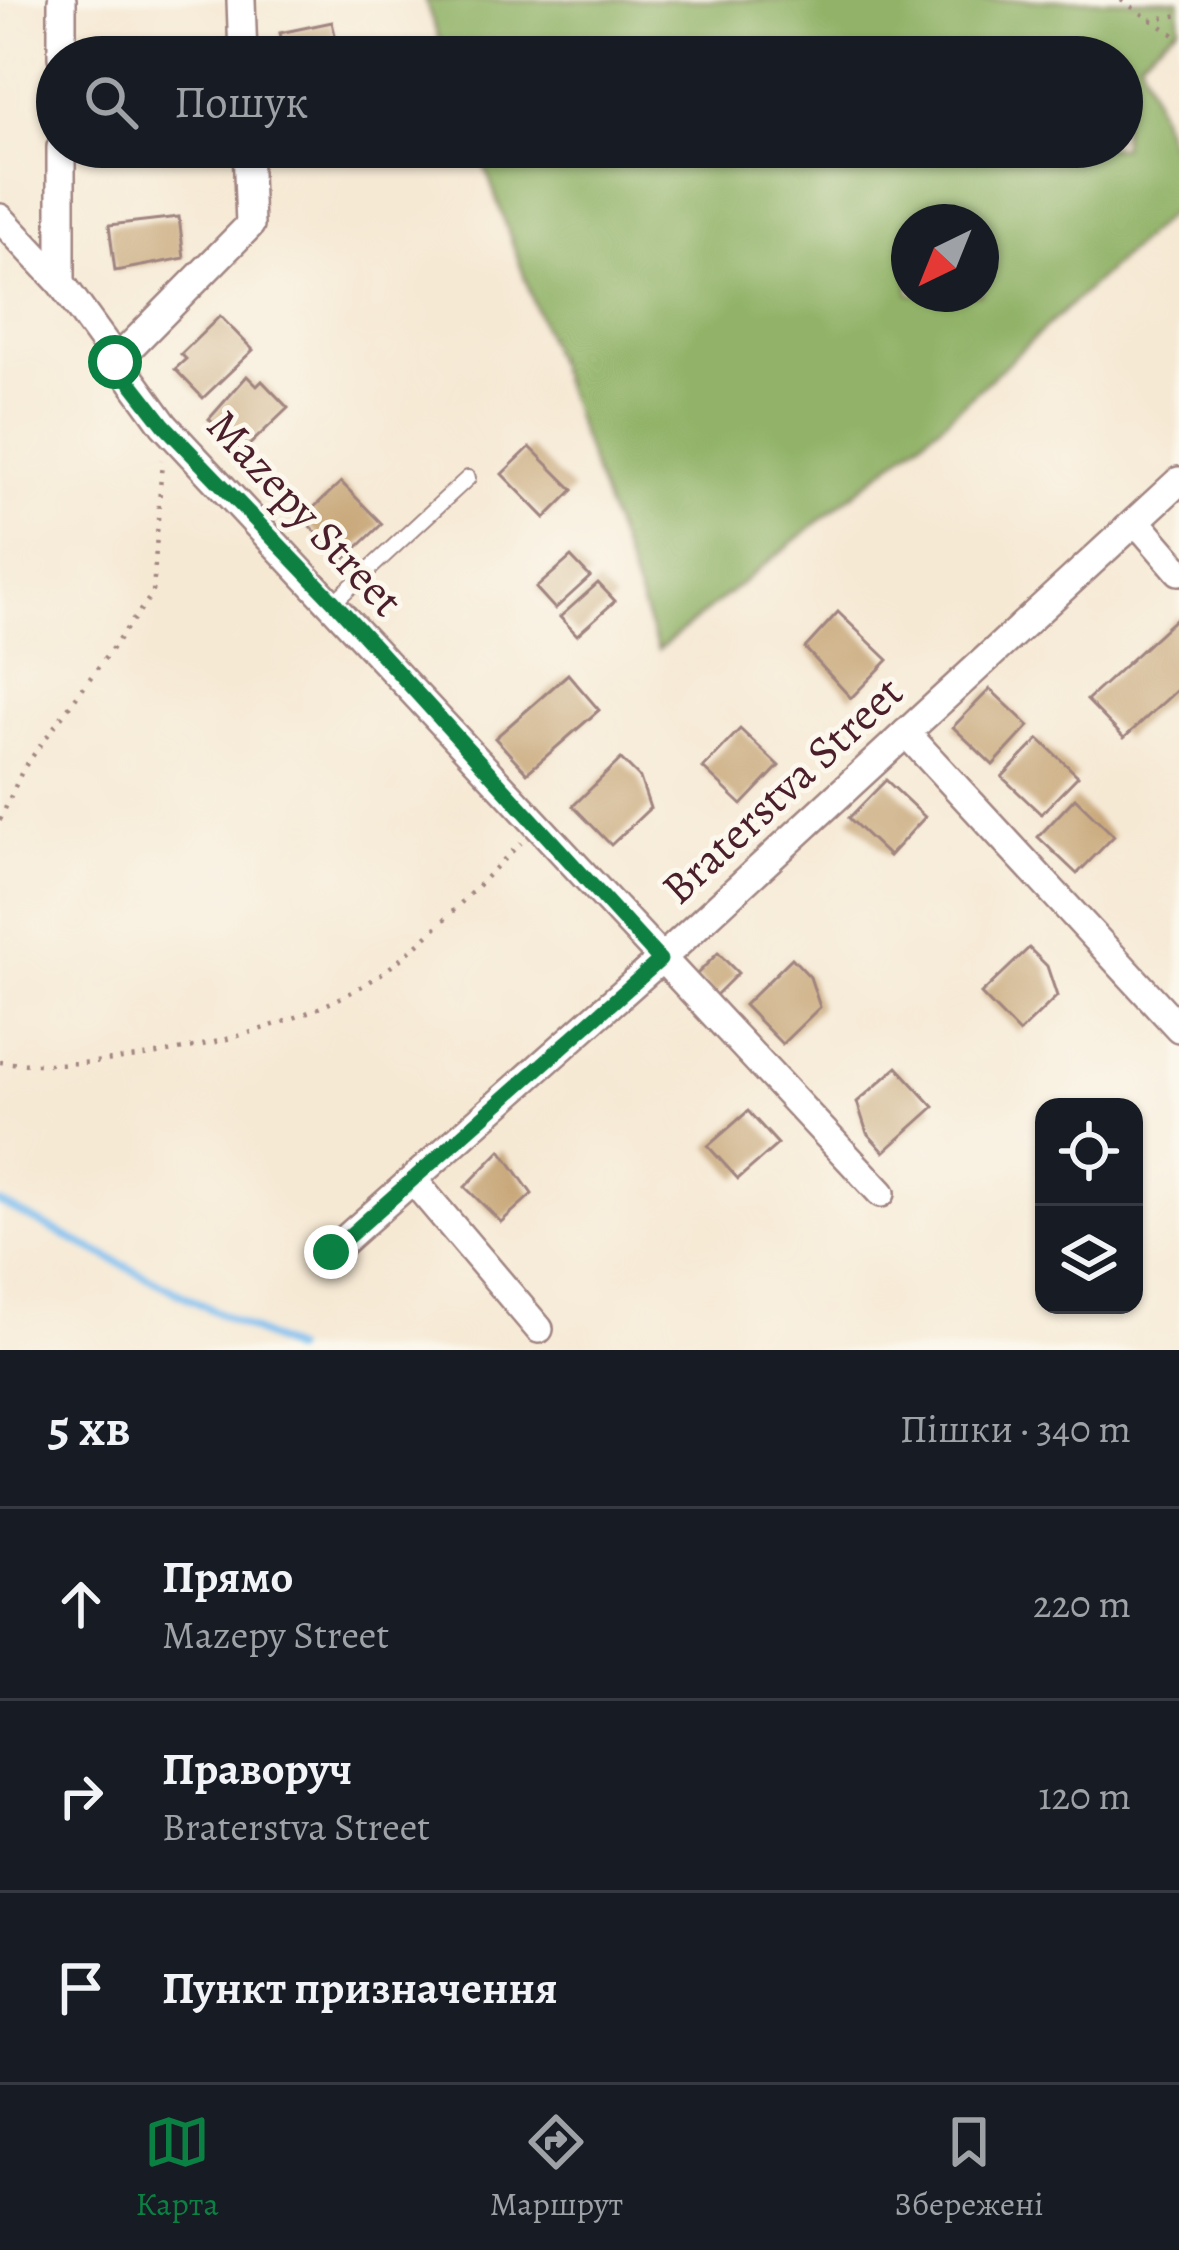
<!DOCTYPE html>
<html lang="uk">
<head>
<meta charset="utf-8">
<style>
  :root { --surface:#171b24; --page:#20242c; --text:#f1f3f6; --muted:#9ea1a6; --line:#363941; --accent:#0b8043 }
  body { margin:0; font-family:Alegreya,serif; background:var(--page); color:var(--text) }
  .controls { position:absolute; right:36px; bottom:36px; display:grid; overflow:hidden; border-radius:24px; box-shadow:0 3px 9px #0004 }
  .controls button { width:108px; height:108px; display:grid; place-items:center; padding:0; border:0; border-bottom:3px solid var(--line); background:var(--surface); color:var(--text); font:60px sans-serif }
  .compass { position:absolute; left:891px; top:204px; width:108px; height:108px; border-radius:50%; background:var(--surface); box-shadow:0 3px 9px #0004; rotate:223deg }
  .stop { position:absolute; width:36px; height:36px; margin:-27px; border:9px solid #0b8043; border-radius:50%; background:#fff }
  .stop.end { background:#0b8043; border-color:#fff; box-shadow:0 3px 12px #0008 }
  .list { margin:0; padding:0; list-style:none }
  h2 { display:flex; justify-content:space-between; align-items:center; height:156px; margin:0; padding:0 48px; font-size:51px }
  h2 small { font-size:39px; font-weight:400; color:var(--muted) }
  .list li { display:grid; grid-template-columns:78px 1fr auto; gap:36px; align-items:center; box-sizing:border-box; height:192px; padding:0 48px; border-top:3px solid var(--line) }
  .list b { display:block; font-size:45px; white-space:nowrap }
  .list p { margin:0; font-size:39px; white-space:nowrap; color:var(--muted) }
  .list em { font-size:39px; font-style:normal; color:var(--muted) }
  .icon { flex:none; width:66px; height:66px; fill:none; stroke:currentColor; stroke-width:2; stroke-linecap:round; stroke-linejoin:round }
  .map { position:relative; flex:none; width:1179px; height:1350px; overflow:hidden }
  .search { position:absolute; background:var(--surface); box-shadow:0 3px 9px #0004; left:36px; right:36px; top:36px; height:132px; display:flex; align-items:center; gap:30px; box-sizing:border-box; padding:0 42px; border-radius:66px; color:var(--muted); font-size:45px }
  .sheet { height:732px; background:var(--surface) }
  nav { display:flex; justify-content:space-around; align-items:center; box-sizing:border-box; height:168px; border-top:3px solid var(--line); background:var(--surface); font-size:33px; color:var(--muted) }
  nav a { display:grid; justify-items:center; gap:6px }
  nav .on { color:var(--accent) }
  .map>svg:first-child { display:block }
</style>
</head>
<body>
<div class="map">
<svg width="1179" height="1350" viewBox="0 0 1179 1350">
  <rect width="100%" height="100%" fill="#fbf7ec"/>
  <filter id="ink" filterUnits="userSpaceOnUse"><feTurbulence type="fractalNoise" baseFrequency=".00833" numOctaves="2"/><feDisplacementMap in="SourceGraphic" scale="24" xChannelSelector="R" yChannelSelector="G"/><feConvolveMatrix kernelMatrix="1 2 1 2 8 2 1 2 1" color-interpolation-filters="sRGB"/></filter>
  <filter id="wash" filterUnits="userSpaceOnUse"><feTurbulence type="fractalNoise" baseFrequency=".004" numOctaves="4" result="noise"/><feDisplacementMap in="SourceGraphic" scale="48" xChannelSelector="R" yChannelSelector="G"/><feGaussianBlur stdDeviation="2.7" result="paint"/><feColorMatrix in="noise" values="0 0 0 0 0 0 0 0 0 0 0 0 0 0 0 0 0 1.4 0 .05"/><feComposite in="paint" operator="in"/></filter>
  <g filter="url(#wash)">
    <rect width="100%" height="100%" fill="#f6e9d4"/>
    <path fill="#91b267" stroke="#6e6849" stroke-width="3" fill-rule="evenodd" d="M425,0h754v26l-39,32 39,113v34l-237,218 -284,227 -180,-503h644v-90h-677zM909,222h72v72h-72z"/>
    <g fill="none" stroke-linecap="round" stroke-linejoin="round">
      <path stroke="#79bcef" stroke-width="8" d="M0,1203l292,147"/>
    </g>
    <g id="blocks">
      <g fill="#c8a779">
        <path d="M332,22l8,35h-54l-6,-24z"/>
        <path d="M179,217l5,41 -69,13 -6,-46z"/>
        <path d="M220,316l33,34 -50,48 -28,-29 11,-10 -5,-5z"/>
        <path d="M247,376l10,10 5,-5 26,27 -46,44 -33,-33z"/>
        <path d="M530,447l43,43 -28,28 -43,-44z"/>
        <path d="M341,482l41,42 -39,37 -35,-37 8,-7 -6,-6z"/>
        <path d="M571,557l19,20 -35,32 -19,-21z"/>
        <path d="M598,583l17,18 -38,34 -17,-18z"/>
        <path d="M838,612l50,48 -37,38 -46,-50z"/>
        <path d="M1179,616v72l-55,50 -37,-38z"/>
        <path d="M568,674l31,36 -72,63 -32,-35z"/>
        <path d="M990,689l39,37 -36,39 -40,-38z"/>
        <path d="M740,729l39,37 -37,39 -39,-37z"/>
        <path d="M1039,739l39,37 -37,38 -39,-37z"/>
        <path d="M621,759l19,19 10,30 -39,37 -38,-39z"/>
        <path d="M886,780l39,37 -36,39 -40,-38z"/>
        <path d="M1075,798l39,38 -37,38 -39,-37z"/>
        <path d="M1029,948l18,18 10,30 -38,37 -38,-39z"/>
        <path d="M718,953l20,20 -23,23 -20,-20z"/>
        <path d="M792,958l18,19 10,30 -38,37 -38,-39z"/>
        <path d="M897,1067l37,40 -50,45 -17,-19 -10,-31z"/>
        <path d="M748,1111l30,33 -40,35 -30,-33z"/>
        <path d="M501,1150l31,44 -31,28 -36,-35z"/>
      </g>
    </g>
  </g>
  <g filter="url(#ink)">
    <use href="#blocks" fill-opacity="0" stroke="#a08480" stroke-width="3"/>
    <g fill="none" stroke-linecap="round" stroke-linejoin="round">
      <g stroke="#a08480" stroke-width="18">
        <path id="lane" d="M334,602l134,-124"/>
      </g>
      <g stroke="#a08480" stroke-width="32">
        <g id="street">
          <path d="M241,0l2,57"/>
          <path d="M62,57v-57"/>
          <path d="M0,218l61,65 103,142 717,768"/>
          <path d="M61,283v-136"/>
          <path d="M115,362l135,-137 -3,-78"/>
          <path d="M1136,521l43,50"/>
          <path d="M906,733l273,295"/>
          <path d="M413,1180l126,149"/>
          <path d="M331,1252l329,-292 519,-479"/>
        </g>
      </g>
      <g stroke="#a08480" stroke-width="4.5" stroke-dasharray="3 9" stroke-linecap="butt">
        <path d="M1121,0l58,38"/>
        <path d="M1150,20l29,-5"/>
        <path d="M0,820l23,-51 130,-176 9,-133"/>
        <path d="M0,1062c108,11 280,-23 372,-82 55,-36 101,-92 149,-137"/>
      </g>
      <use href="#lane" stroke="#fff" stroke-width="14"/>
      <use href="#street" stroke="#fff" stroke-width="27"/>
    </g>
  </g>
  <g fill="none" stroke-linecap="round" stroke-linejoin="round" filter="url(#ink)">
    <path stroke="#0b8043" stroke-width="15" d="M115,362l49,63 170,177 326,358 -329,292"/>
  </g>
  <g text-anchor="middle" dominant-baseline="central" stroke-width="10" stroke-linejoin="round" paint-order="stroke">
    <g font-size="45" fill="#4a1f2b" stroke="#fbf7ec">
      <text transform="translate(305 513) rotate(47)">Mazepy Street</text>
      <text transform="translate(782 790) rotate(-43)">Braterstva Street</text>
    </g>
  </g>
</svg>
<div class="controls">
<button><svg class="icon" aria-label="locate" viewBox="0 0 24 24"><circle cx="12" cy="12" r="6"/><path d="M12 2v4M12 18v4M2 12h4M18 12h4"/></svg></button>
<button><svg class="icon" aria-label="layers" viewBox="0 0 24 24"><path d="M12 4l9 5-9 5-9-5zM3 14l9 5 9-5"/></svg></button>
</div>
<svg class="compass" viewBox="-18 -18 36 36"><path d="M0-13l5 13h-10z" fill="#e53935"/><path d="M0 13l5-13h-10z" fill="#9ea1a6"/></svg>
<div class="stop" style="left:115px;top:362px"></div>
<div class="stop end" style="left:331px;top:1252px"></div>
<div class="search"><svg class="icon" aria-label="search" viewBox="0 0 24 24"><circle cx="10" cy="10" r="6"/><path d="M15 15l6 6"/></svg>Пошук</div>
</div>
<section class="sheet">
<h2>5 хв<small>Пішки · 340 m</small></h2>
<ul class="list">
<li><svg class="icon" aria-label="ahead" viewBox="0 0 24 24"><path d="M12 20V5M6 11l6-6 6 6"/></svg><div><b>Прямо</b><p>Mazepy Street</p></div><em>220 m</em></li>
<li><svg class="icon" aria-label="right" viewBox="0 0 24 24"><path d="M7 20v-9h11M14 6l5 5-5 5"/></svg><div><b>Праворуч</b><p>Braterstva Street</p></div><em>120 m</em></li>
<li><svg class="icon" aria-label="arrive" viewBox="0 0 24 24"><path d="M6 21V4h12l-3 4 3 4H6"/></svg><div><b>Пункт призначення</b></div></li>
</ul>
</section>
<nav>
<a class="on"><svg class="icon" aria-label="map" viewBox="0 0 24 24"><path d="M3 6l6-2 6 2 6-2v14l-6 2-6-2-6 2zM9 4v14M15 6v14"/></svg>Карта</a>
<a><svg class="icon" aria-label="directions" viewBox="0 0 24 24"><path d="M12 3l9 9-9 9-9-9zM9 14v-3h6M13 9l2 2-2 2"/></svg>Маршрут</a>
<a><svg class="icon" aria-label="saved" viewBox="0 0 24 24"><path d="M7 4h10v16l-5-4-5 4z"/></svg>Збережені</a>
</nav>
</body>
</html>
